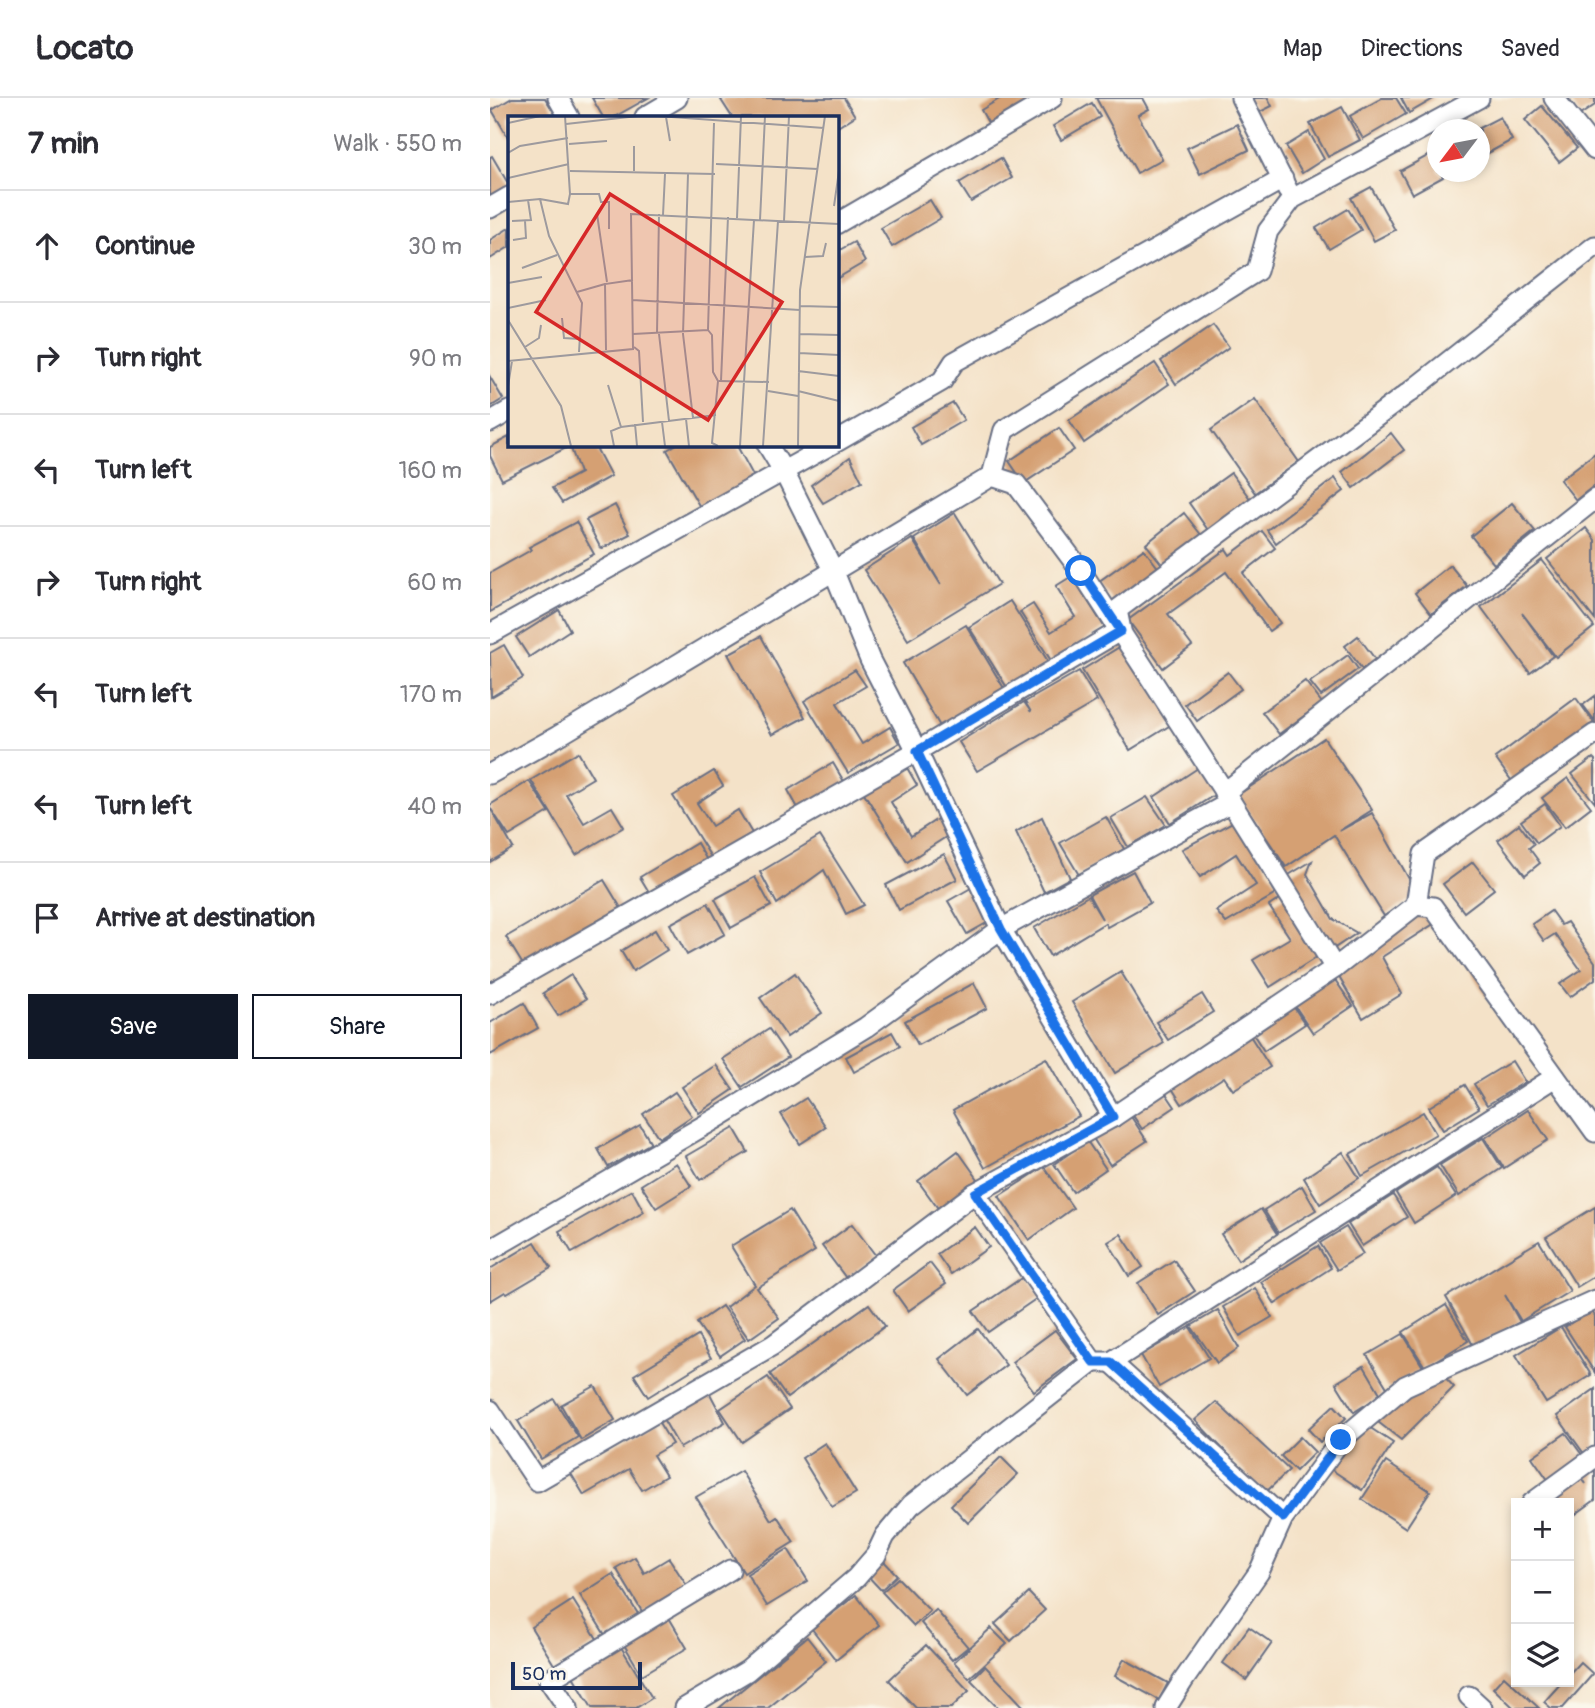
<!DOCTYPE html>
<html lang="en">
<head>
<meta charset="utf-8">
<style>
  :root { --surface:#fff; --page:#f2f2f3; --text:#2b2b33; --muted:#7c7c81; --line:#e1e1e2; --accent:#111827 }
  body { margin:0; font-family:Pangolin,sans-serif; background:var(--page); color:var(--text) }
  .controls { position:absolute; right:21px; bottom:21px; display:grid; overflow:hidden; border-radius:0px; box-shadow:0 4px 10px #0003 }
  .controls button { width:63px; height:63px; display:grid; place-items:center; padding:0; border:0; border-bottom:2px solid var(--line); background:var(--surface); color:var(--text); font:35px sans-serif }
  .compass { position:absolute; left:937px; top:21px; width:63px; height:63px; border-radius:50%; background:var(--surface); box-shadow:0 4px 10px #0003; rotate:238deg }
  .scale { position:absolute; left:21px; bottom:18px; width:131px; box-sizing:border-box; padding-left:7px; border:4px solid #1b2f5e; border-top:0; font-size:19px; line-height:24px; white-space:nowrap; color:#1b2f5e; -webkit-text-stroke:5px #fbf7ec; paint-order:stroke }
  .stop { position:absolute; width:21px; height:21px; margin:-16px; border:5px solid #1a73e8; border-radius:50%; background:#fff }
  .stop.end { background:#1a73e8; border-color:#fff; box-shadow:0 2px 7px #0008 }
  .list { margin:0; padding:0; list-style:none }
  h2 { display:flex; justify-content:space-between; align-items:center; height:91px; margin:0; padding:0 28px; font-size:30px }
  h2 small { font-size:23px; font-weight:400; color:var(--muted) }
  .list li { display:grid; grid-template-columns:46px 1fr auto; gap:21px; align-items:center; box-sizing:border-box; height:112px; padding:0 28px; border-top:2px solid var(--line) }
  .list b { display:block; font-size:26px; white-space:nowrap }
  .list em { font-size:23px; font-style:normal; color:var(--muted) }
  .actions { display:flex; gap:14px; padding:21px 28px }
  .actions a { flex:1; padding:16px 0; border:2px solid var(--accent); border-radius:0px; text-align:center; font-size:24px; color:var(--accent) }
  .actions .main { background:var(--accent); color:#fff }
  .icon { flex:none; width:38px; height:38px; fill:none; stroke:currentColor; stroke-width:2; stroke-linecap:round; stroke-linejoin:round }
  .map { position:relative; flex:none; width:1105px; height:1610px; overflow:hidden }
  header { display:flex; align-items:center; gap:42px; box-sizing:border-box; height:98px; padding:0 35px; background:var(--surface); border-bottom:2px solid var(--line) }
  header strong { font-size:33px }
  nav { display:flex; gap:38px; margin-inline-start:auto; font-size:24px }
  main { display:flex }
  aside { flex:1; background:var(--surface) }
  .map>svg:first-child { display:block }
</style>
</head>
<body>
<header>
<strong>Locato</strong>
<nav><a>Map</a><a>Directions</a><a>Saved</a></nav>
</header>
<main>
<aside>
<h2>7 min<small>Walk · 550 m</small></h2>
<ul class="list">
<li><svg class="icon" aria-label="ahead" viewBox="0 0 24 24"><path d="M12 20V5M6 11l6-6 6 6"/></svg><div><b>Continue</b></div><em>30 m</em></li>
<li><svg class="icon" aria-label="right" viewBox="0 0 24 24"><path d="M7 20v-9h11M14 6l5 5-5 5"/></svg><div><b>Turn right</b></div><em>90 m</em></li>
<li><svg class="icon" aria-label="left" viewBox="0 0 24 24"><path d="M17 20v-9H6M10 6l-5 5 5 5"/></svg><div><b>Turn left</b></div><em>160 m</em></li>
<li><svg class="icon" aria-label="right" viewBox="0 0 24 24"><path d="M7 20v-9h11M14 6l5 5-5 5"/></svg><div><b>Turn right</b></div><em>60 m</em></li>
<li><svg class="icon" aria-label="left" viewBox="0 0 24 24"><path d="M17 20v-9H6M10 6l-5 5 5 5"/></svg><div><b>Turn left</b></div><em>170 m</em></li>
<li><svg class="icon" aria-label="left" viewBox="0 0 24 24"><path d="M17 20v-9H6M10 6l-5 5 5 5"/></svg><div><b>Turn left</b></div><em>40 m</em></li>
<li><svg class="icon" aria-label="arrive" viewBox="0 0 24 24"><path d="M6 21V4h12l-3 4 3 4H6"/></svg><div><b>Arrive at destination</b></div></li>
</ul>
<div class="actions"><a class="main">Save</a><a>Share</a></div>
</aside>
<div class="map">
<svg width="1105" height="1610" viewBox="0 0 1105 1610">
  <rect width="100%" height="100%" fill="#fbf7ec"/>
  <filter id="ink" filterUnits="userSpaceOnUse"><feTurbulence type="fractalNoise" baseFrequency=".0143" numOctaves="2"/><feDisplacementMap in="SourceGraphic" scale="14" xChannelSelector="R" yChannelSelector="G"/><feConvolveMatrix kernelMatrix="1 2 1 2 8 2 1 2 1" color-interpolation-filters="sRGB"/></filter>
  <filter id="wash" filterUnits="userSpaceOnUse"><feTurbulence type="fractalNoise" baseFrequency=".00686" numOctaves="4" result="noise"/><feDisplacementMap in="SourceGraphic" scale="28" xChannelSelector="R" yChannelSelector="G"/><feGaussianBlur stdDeviation="1.57" result="paint"/><feColorMatrix in="noise" values="0 0 0 0 0 0 0 0 0 0 0 0 0 0 0 0 0 1.4 0 .05"/><feComposite in="paint" operator="in"/></filter>
  <g filter="url(#wash)">
    <rect width="100%" height="100%" fill="#f4e2c8"/>
    <g id="blocks">
      <g fill="#d5a073">
        <path d="M22,0h33l12,19h-48v22l-17,-29z"/>
        <path d="M102,0h56l-34,19h-11z"/>
        <path d="M234,0h120l11,18 -19,12v-11h-104l-11,-17z"/>
        <path d="M511,0h28l5,9 -42,23 -11,-20z"/>
        <path d="M606,0h47l6,11 -11,6 24,44 -25,14z"/>
        <path d="M758,0h20l4,8 -16,8z"/>
        <path d="M892,0h14l10,16 -43,25 -13,-23z"/>
        <path d="M911,0h34l-26,15z"/>
        <path d="M1078,0h27v7l-15,10z"/>
        <path d="M602,5l8,14 -39,23 -8,-14z"/>
        <path d="M1052,8l35,42 -18,14 -34,-42z"/>
        <path d="M852,9l18,33 -32,17 -18,-33z"/>
        <path d="M1010,19l12,23 -31,17 -1,-27h-5z"/>
        <path d="M747,26l12,26 -49,24 -13,-26z"/>
        <path d="M819,34l15,27 -22,14 -16,-27z"/>
        <path d="M941,56l7,13v5h2l3,5 -31,17 -12,-23z"/>
        <path d="M2,58l17,29 -19,12v-40z"/>
        <path d="M511,60l11,20 -41,24 -12,-19z"/>
        <path d="M881,89l24,43 -21,11 -23,-43z"/>
        <path d="M440,102l11,18 -49,29 -11,-19z"/>
        <path d="M858,111l13,21 -32,19 -13,-21z"/>
        <path d="M19,130v19l-19,12v-19z"/>
        <path d="M364,144l11,20 -29,17v-27z"/>
        <path d="M723,227l16,22 -53,37 -15,-23z"/>
        <path d="M665,265l14,21 -85,59 -15,-23z"/>
        <path d="M0,279l13,22 -13,8z"/>
        <path d="M765,301l44,63 -44,31 -44,-63z"/>
        <path d="M463,305l11,17 -43,25 -10,-18z"/>
        <path d="M569,330l15,22 -50,33 -15,-22z"/>
        <path d="M901,335l13,17 -50,38 -12,-16z"/>
        <path d="M19,339v7h85l17,32 -49,27 -10,-15 28,-15 -10,-27 -68,34 -12,-24v-9z"/>
        <path d="M187,346h59l19,35 -54,30 -34,-59z"/>
        <path d="M1105,355v32l-19,15 -16,-20z"/>
        <path d="M360,359l12,24 -39,22 -12,-18z"/>
        <path d="M741,375l20,27 -43,30 -19,-27z"/>
        <path d="M845,380l9,13 -68,52 -9,-13z"/>
        <path d="M1022,405l23,28 -41,33 -23,-28z"/>
        <path d="M125,407l15,29 -29,15 -15,-29z"/>
        <path d="M465,415l44,71 -91,56 -44,-70 48,-31 29,46 -27,-46z"/>
        <path d="M694,415l18,23 -38,31 -18,-23z"/>
        <path d="M86,424l18,32 -104,58v-39l41,-23 -2,-3z"/>
        <path d="M1096,430l9,12v80l-48,-61z"/>
        <path d="M772,433l13,17 -32,25 37,50 -11,8 -43,-59 -58,42 24,32 -29,22 -35,-48 98,-71 4,6z"/>
        <path d="M654,451l15,20 -46,33 -15,-20z"/>
        <path d="M1052,462l52,67 -38,30 -34,-44 31,43 -23,17 -49,-66z"/>
        <path d="M960,467l17,21 -36,28 -16,-21z"/>
        <path d="M582,478l33,52 -53,34 -32,-50 13,-8 18,28 24,-15 -19,-31z"/>
        <path d="M520,503l39,62 -41,26 -39,-62z"/>
        <path d="M69,512l11,20 -41,27 -13,-20z"/>
        <path d="M476,527l39,65 -64,38 -38,-65z"/>
        <path d="M271,538l44,81 -33,18 -44,-81z"/>
        <path d="M868,538l17,23 -13,10 -17,-23z"/>
        <path d="M636,545l48,80 -44,27 -48,-80z"/>
        <path d="M14,547l19,33 -32,19 -1,-44z"/>
        <path d="M858,557l10,14 -37,27 -11,-14z"/>
        <path d="M365,572l11,16 -29,17 25,41 28,-17 9,16 -51,30 -44,-72z"/>
        <path d="M589,573l18,30 -120,70 -18,-29 65,-40 7,10 -6,-10z"/>
        <path d="M738,574l13,17 -44,32 -12,-17z"/>
        <path d="M815,583l17,22 -43,31 -17,-22z"/>
        <path d="M1105,598v25l-12,-16z"/>
        <path d="M1086,600l19,26 -81,60 -19,-26z"/>
        <path d="M834,640l48,72 -33,21 33,-18 46,82 -34,21 -50,-81 -48,32 -48,-72z"/>
        <path d="M88,654l15,26 -27,16 18,29 28,-16 12,20 -48,28 -45,-75z"/>
        <path d="M1103,660l2,2v43l-23,-29z"/>
        <path d="M343,665l16,27 -46,27 -15,-27z"/>
        <path d="M416,668l11,19 -26,17 20,34 28,-18 10,17 -42,27 -43,-69z"/>
        <path d="M711,668l18,26 -49,31 -16,-26z"/>
        <path d="M224,673l9,15 -26,17 15,23 26,-16 18,30 -40,25 -43,-69z"/>
        <path d="M1078,680l23,29 -26,20 -23,-29z"/>
        <path d="M39,683l20,31 -40,24 -18,-27 22,39 -23,14v-57z"/>
        <path d="M657,699l19,28 -38,22 -17,-29z"/>
        <path d="M1055,706l15,22 -23,17 -16,-22z"/>
        <path d="M552,719l28,61 -26,14 -28,-60z"/>
        <path d="M616,719l18,32 -45,26 -19,-32z"/>
        <path d="M748,721l43,72 -55,32 -10,-12 40,-26 -20,-31 -36,23 -18,-28z"/>
        <path d="M1029,726l15,20 -5,4 11,15 -15,12 -27,-35z"/>
        <path d="M330,738l44,69 -18,9 -22,-44 -47,34 -17,-32z"/>
        <path d="M207,745l15,26 -57,33 -15,-25z"/>
        <path d="M454,756l13,25 -58,31 -13,-25z"/>
        <path d="M822,763l-5,13 26,45 24,14 -24,16 -46,-73z"/>
        <path d="M983,764l21,27 -30,23 -21,-28z"/>
        <path d="M643,773l17,32 -43,24 -2,-4 -55,33 -16,-28 54,-32 14,23 -13,-24z"/>
        <path d="M265,779l16,29 -40,22 -16,-29z"/>
        <path d="M114,782l23,38 -99,55 -22,-36z"/>
        <path d="M481,790l19,33 -23,13 -19,-33z"/>
        <path d="M796,797l34,60 -50,32 -17,-27 37,-22 -21,-32z"/>
        <path d="M947,801l58,87 -9,11 -46,-77 -58,37 20,37 -39,24 -27,-46z"/>
        <path d="M218,805l17,31 -38,21 -17,-31z"/>
        <path d="M1061,813l10,14 6,-3 28,40v17l-25,18 -10,-13 21,-14 -26,-36 -11,7 -12,-17z"/>
        <path d="M165,832l12,20 -34,21 -12,-20z"/>
        <path d="M631,874l43,71 -49,30 -43,-71z"/>
        <path d="M305,875l27,40 -35,24 -27,-39z"/>
        <path d="M841,876l22,32 -40,27 -22,-33z"/>
        <path d="M81,877l15,24 -28,17 -15,-23z"/>
        <path d="M484,885l13,25 -69,37 -13,-24z"/>
        <path d="M712,896l11,18 -45,28 -12,-18z"/>
        <path d="M34,905l14,25 -48,27v-32z"/>
        <path d="M801,905l14,21 -41,27 -14,-22z"/>
        <path d="M279,931l19,28 -46,30 -19,-28z"/>
        <path d="M757,933l23,36 -37,23 -9,-13 -42,27 -14,-22z"/>
        <path d="M402,934l8,14 -46,26 -8,-15z"/>
        <path d="M556,960l33,58 -94,52 -32,-58z"/>
        <path d="M1022,963l13,21 -38,23 -13,-21z"/>
        <path d="M226,967l17,25 -34,23 -17,-26z"/>
        <path d="M975,987l14,23 -36,22 -14,-23z"/>
        <path d="M673,991l12,18 -33,22 -12,-18z"/>
        <path d="M185,994l17,24 -33,22 -16,-24z"/>
        <path d="M316,1000l20,29 -26,17 -19,-30z"/>
        <path d="M1038,1012l20,30 -44,28 -19,-30z"/>
        <path d="M638,1014l19,29 -37,24 -19,-30z"/>
        <path d="M933,1014l13,22 -74,42 -12,-22z"/>
        <path d="M150,1027l11,18 -43,24 -10,-18z"/>
        <path d="M244,1030l14,24 -48,28 -14,-24z"/>
        <path d="M993,1040l19,30 -43,28 -19,-31z"/>
        <path d="M597,1043l19,28 -33,23 -19,-28z"/>
        <path d="M468,1053l22,31 -40,29 -22,-30z"/>
        <path d="M853,1054l16,26 -39,26 -16,-26z"/>
        <path d="M186,1065l15,23 -35,22 -15,-23z"/>
        <path d="M554,1069l29,41 -44,32 -30,-44z"/>
        <path d="M947,1069l19,29 -42,27 -18,-30z"/>
        <path d="M812,1088l14,24 -38,23 -14,-23z"/>
        <path d="M142,1092l12,22 -72,41 -13,-22z"/>
        <path d="M903,1097l14,22 -45,29 -14,-22z"/>
        <path d="M1105,1109v69l-18,11 -31,-50z"/>
        <path d="M771,1111l16,25 -39,26 -17,-26z"/>
        <path d="M300,1112l25,41 -58,37 22,30 -30,21 -23,-32 29,-22 -24,-39z"/>
        <path d="M362,1126l24,32 -30,22 -24,-32z"/>
        <path d="M485,1129l14,20 -38,27 -14,-20z"/>
        <path d="M856,1129l17,27 -26,16 -17,-27z"/>
        <path d="M631,1136l22,33 -14,9 -21,-34z"/>
        <path d="M1049,1143l31,50 -49,30 -16,-26 15,27 -46,25 -28,-50z"/>
        <path d="M45,1144l16,26 -44,26 -2,-2 -15,9v-32z"/>
        <path d="M828,1148l13,22 -56,36 -14,-22z"/>
        <path d="M684,1162l21,31 -37,24 -20,-32z"/>
        <path d="M440,1165l16,21 -38,27 -15,-21z"/>
        <path d="M536,1177l14,21 -52,36 -15,-21z"/>
        <path d="M765,1190l17,29 -32,19 -17,-29z"/>
        <path d="M379,1206l16,22 -98,72 -17,-24z"/>
        <path d="M956,1207l22,36 -43,26 -22,-35z"/>
        <path d="M232,1208l23,33 -25,17 -23,-33z"/>
        <path d="M728,1212l21,38 -22,15 -26,-37z"/>
        <path d="M1101,1212l4,6v57l-30,-46z"/>
        <path d="M700,1229l19,31 -50,29 -18,-32z"/>
        <path d="M1071,1229l30,48 -45,28 -30,-48z"/>
        <path d="M488,1231l28,36 -39,30 -28,-36z"/>
        <path d="M565,1232l22,29 -43,32 -22,-29z"/>
        <path d="M913,1236l20,33 -35,22 -21,-34z"/>
        <path d="M208,1238l13,22 -63,39 -14,-22z"/>
        <path d="M874,1268l17,29 -27,17 -18,-29z"/>
        <path d="M951,1275l13,14 -53,53 -28,-22z"/>
        <path d="M278,1279l22,32 -48,33 -22,-33z"/>
        <path d="M105,1288l20,34 -34,20 -20,-35z"/>
        <path d="M1105,1291v59l-10,7 -28,-39z"/>
        <path d="M218,1292l17,32 -45,26 -18,-31z"/>
        <path d="M64,1301l24,38 -37,22 -23,-38z"/>
        <path d="M726,1304l73,68 -24,23 -70,-73z"/>
        <path d="M844,1307l12,13 -26,24 -12,-13z"/>
        <path d="M168,1323l14,23 -19,11 13,21 -24,14 -13,-21 -45,26 -14,-23z"/>
        <path d="M873,1325l30,20 -31,47 -30,-20z"/>
        <path d="M1076,1335l19,26 -34,25 -19,-27z"/>
        <path d="M810,1339l15,15 -19,19 -15,-15z"/>
        <path d="M335,1345l31,50 -24,14 -30,-49z"/>
        <path d="M511,1359l17,17 -50,49 -17,-18z"/>
        <path d="M896,1364l44,29 -24,37 -44,-29z"/>
        <path d="M1105,1365v37l-26,19v-16h-30l40,-28 7,9 -6,-10z"/>
        <path d="M251,1373l30,49 6,-4 17,26 -50,31 -48,-76z"/>
        <path d="M298,1451l20,32 -41,25 -20,-32z"/>
        <path d="M145,1459l9,16 25,-15 18,28 -44,27 -27,-45z"/>
        <path d="M391,1460l16,17 -16,15 -16,-17z"/>
        <path d="M123,1476l27,43 -33,21 -27,-43z"/>
        <path d="M408,1480l32,33 -16,15 -32,-34z"/>
        <path d="M539,1495l16,17 -34,31 -16,-17z"/>
        <path d="M366,1497l23,30 -43,35 -24,-31z"/>
        <path d="M83,1502l26,42 -43,26 -25,-41z"/>
        <path d="M446,1512l32,37 -16,13 -31,-37z"/>
        <path d="M178,1518l19,32 -45,27 -19,-32z"/>
        <path d="M759,1529l23,16 -26,37 -23,-17z"/>
        <path d="M501,1530l16,16 -38,34 -15,-16z"/>
        <path d="M317,1539l19,24 -58,47h-49z"/>
        <path d="M436,1547l43,46 -18,17h-35l-27,-28z"/>
        <path d="M131,1549l31,51 -16,10h-44l-19,-32z"/>
        <path d="M634,1561l44,24 -9,17 -44,-24z"/>
        <path d="M1090,1564l13,12 -30,34h-12l-7,-6 18,-20h7v-8z"/>
        <path d="M495,1568l40,42h-27l-27,-28z"/>
        <path d="M1014,1578l35,32h-25l-21,-20z"/>
      </g>
    </g>
  </g>
  <g filter="url(#ink)">
    <use href="#blocks" fill-opacity="0" stroke="#676e83" stroke-width="2"/>
    <g fill="none" stroke-linecap="round" stroke-linejoin="round">
      <g stroke="#676e83" stroke-width="23">
        <g id="minor">
          <path d="M68,0l11,19"/>
          <path d="M751,0l47,93"/>
          <path d="M1064,0l41,52"/>
          <path d="M155,19l32,-19"/>
          <path d="M0,110l19,-11"/>
          <path d="M346,126l216,-126"/>
          <path d="M0,324l19,-11"/>
          <path d="M346,344l106,-61 12,-19 329,-183"/>
          <path d="M277,346l17,28 50,100 36,88 47,91 84,178 112,188"/>
          <path d="M502,378l24,8 65,87 150,231 104,166"/>
          <path d="M0,536l342,-190"/>
          <path d="M0,676l68,-38 434,-260 12,-46 253,-159 11,-40 24,-32 187,-101"/>
          <path d="M734,695l371,-294"/>
          <path d="M926,807l8,-51 171,-120"/>
          <path d="M0,896l427,-243 204,-121 -4,-20 294,-219 184,-145"/>
          <path d="M485,1095l118,169h18l444,-285"/>
          <path d="M0,1152l227,-132 149,-91 135,-98 230,-127"/>
          <path d="M621,1264l172,156"/>
          <path d="M0,1312l47,71 236,-136 202,-152 138,-76 222,-149 81,-63 17,2 162,225"/>
          <path d="M1042,1405l63,-46"/>
          <path d="M979,1598l13,12"/>
          <path d="M78,1610l-19,-28 181,-110"/>
          <path d="M195,1610l62,-37 109,-93 20,-23 9,-19 26,-31 182,-143"/>
          <path d="M676,1610l17,-27 76,-109 24,-54 58,-78 64,-54 190,-86"/>
        </g>
      </g>
      <use href="#minor" stroke="#fff" stroke-width="19"/>
    </g>
  </g>
  <g fill="none" stroke-linecap="round" stroke-linejoin="round" filter="url(#ink)">
    <path stroke="#1a73e8" stroke-width="9" d="M591,473l40,60 -204,120 84,178 112,188 -138,76 118,169h18l172,156 58,-78"/>
  </g>
  <g transform="translate(18 18)">
    <rect width="331" height="331" fill="#f4e2c8"/>
    <path fill="none" stroke="#9d9a9e" stroke-width="2" d="M57,0l5,78h29l2,8h8v27M150,0l166,12M158,1l4,24M0,7l32,-7M206,7l-6,207 4,5 1,37 5,9 -6,62 6,3M58,8l72,-8M61,28l38,-3M126,30v25M0,37l12,-7 48,-8M208,48l102,5M62,55l145,3M180,58l-5,160 10,84M0,62l61,-14M32,83l9,37 33,67 -3,49M0,86l32,-3 28,5 2,-10M326,90l5,-35M89,98l10,68M155,99l2,-41M229,102l4,-102M252,104l5,-104M4,105l19,-1 -3,-20M276,105l5,-105M5,124l13,-2 -1,-17M297,141l18,-1 3,-13M14,152l35,-13M0,167l34,-6M69,176l28,-8M124,184l168,10M292,190l39,1M0,192l38,-8M54,202l2,20 16,1M0,204l53,86 10,40M125,218l75,-4M149,218l2,-120M151,218l10,87M292,218l39,1M17,231l14,-9 2,-13M126,231l5,4 4,71M98,234l-1,-66 28,-4M291,237l40,2M0,245l125,-12 -2,-135 208,10M290,255l41,5M211,265l50,1M213,265l7,-164M100,269l13,42M0,270l4,-25M260,275l30,5M290,275l41,10M178,303l3,27M154,306l3,24M127,308l2,22M106,330l-3,-15 10,-4 95,-12M232,330l14,-226M255,330l15,-225M290,330l2,-156 25,-174"/>
    <path fill="#d62828" fill-opacity="0.15" stroke="#d62828" stroke-width="3.5" d="M102,78l172,108 -74,118 -172,-108z"/>
    <rect width="331" height="331" fill="none" stroke="#1b2f5e" stroke-width="3.5"/>
  </g>
</svg>
<div class="controls">
<button>+</button>
<button>−</button>
<button><svg class="icon" aria-label="layers" viewBox="0 0 24 24"><path d="M12 4l9 5-9 5-9-5zM3 14l9 5 9-5"/></svg></button>
</div>
<svg class="compass" viewBox="-18 -18 36 36"><path d="M0-13l5 13h-10z" fill="#e53935"/><path d="M0 13l5-13h-10z" fill="#7c7c81"/></svg>
<div class="scale">50 m</div>
<div class="stop" style="left:591px;top:473px"></div>
<div class="stop end" style="left:851px;top:1342px"></div>
</div>
</main>
</body>
</html>
